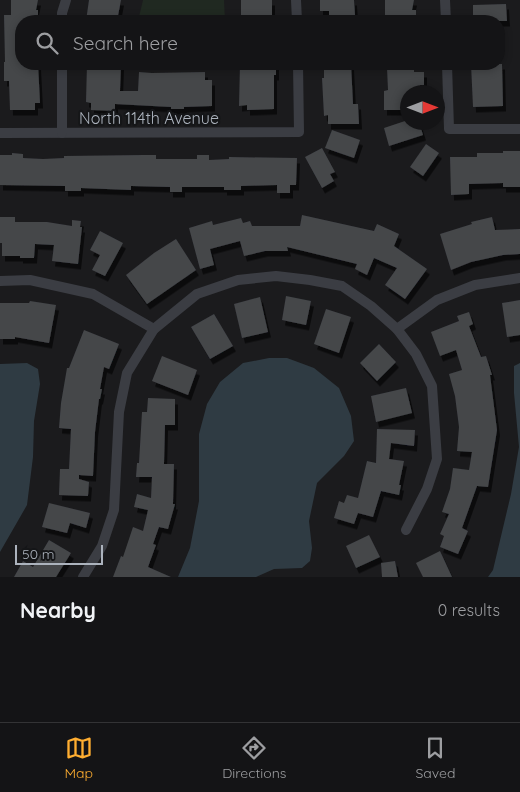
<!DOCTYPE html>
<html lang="en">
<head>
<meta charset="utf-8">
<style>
  :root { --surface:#141416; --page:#1d1d1f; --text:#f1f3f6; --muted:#9d9ea1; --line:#333335; --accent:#ffae31 }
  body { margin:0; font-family:Quicksand,sans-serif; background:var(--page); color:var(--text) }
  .compass { position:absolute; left:400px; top:85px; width:45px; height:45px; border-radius:50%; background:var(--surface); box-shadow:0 2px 8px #0003; rotate:90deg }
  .scale { position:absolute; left:15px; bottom:12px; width:88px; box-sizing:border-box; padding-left:5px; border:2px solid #acb3bd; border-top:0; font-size:14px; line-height:18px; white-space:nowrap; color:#acb3bd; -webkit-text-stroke:4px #151618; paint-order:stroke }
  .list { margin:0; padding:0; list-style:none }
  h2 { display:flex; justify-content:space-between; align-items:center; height:65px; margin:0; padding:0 20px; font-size:21px }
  h2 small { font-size:16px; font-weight:400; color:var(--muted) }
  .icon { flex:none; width:28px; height:28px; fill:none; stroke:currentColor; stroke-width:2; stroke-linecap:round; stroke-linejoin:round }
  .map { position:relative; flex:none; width:520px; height:577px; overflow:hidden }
  .search { position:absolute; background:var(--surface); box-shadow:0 2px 8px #0003; left:15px; right:15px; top:15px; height:55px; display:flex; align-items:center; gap:12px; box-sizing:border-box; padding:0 18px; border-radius:20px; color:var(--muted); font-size:19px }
  .sheet { height:145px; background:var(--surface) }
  nav { display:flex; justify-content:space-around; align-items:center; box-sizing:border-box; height:70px; border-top:1px solid var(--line); background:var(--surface); font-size:14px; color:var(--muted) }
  nav a { display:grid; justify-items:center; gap:2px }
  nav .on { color:var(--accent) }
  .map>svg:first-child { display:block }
</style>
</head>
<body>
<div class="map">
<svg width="520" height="577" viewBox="0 0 520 577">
  <defs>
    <filter id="shadow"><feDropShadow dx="3" dy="5.5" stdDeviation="0" flood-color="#0009"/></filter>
  </defs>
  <rect width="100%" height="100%" fill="#1b1b1d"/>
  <path fill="#202921" d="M143,0h81l1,21h-87z"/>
  <g fill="#2f3b43">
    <path d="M269,358h18l27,10 25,20 12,28 3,25 -10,15 -27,27 -8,38 3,27 -2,13 -8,7 -28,1 -18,8h-78l12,-29 9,-47v-67l8,-30 13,-22 23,-19z"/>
    <path d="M27,363l11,6 2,15 -6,37 -1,36 -6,48 -27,47v-188z"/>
    <path d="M520,363v214h-32l5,-7 18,-76 8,-47 -5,-54v-27z"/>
  </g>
  <g fill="#44464a" filter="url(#shadow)">
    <path d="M11,0h27l-2,10h2v11h-17v43h17l2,39h-5v7h-25l-1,-29h-5v-19h1l-1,-47h7z"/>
    <path d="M89,0h32l-4,21h-31z"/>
    <rect x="241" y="0" width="31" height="21"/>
    <path d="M320,0h34l1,15h-26v-4h-9z"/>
    <path d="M385,0h29l-2,10h4v11h-31z"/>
    <path d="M506,4l1,17h-34v-16z"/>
    <path d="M87,64h34l-1,27h18l1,-19 13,1 53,-1v8h7v26l-28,1v2h-13v-2l-56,-3v7l-24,-1v-7l-5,-1z"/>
    <path d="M240,64h36v11h-2v34l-27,1v-5l-8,1z"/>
    <path d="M324,64h27l2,40h5l1,20h-31v-9l-4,1 -2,-38h2z"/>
    <path d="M471,64h31l1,42 -30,1z"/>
    <path d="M414,67v5h10v13h-4l1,7h-13v18h-24v-19l4,-1 -1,-22z"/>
    <path d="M408,120v2h11l4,13 -34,11 -5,-18z"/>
    <path d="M332,130l28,10 -6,18 -29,-10z"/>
    <path d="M426,144l13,9 -16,23 -13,-9z"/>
    <path d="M322,148l13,24 -5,2 4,7 -12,7 -17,-31z"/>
    <path d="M503,151h17v36h-17v-4l-34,1v10l-18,1 -1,-38h27v-4h26z"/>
    <path d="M12,153l11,1v4l20,1 21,-1v-2l80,-1h12v4h41v-4h12v5l20,-1v-2l68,1 -1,27h-6v8h-13v-8l-36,1v4h-17v-3h-42v5h-12v-5l-39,-1v4l-50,-2v3h-16v-5l-65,-1v-30h12z"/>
    <path d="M302,215l72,16 3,-7 22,10 -5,12 33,23 -22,30 -20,-14 12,-17 -23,-10 -7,17 -12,-6 2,-5 -70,-17 1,4h-23l-21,5 -4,-15 -30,8 4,16 -14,4 -11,-41 23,-7 1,4 28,-7 2,5 7,-2 2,5h48z"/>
    <path d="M0,217h15v5h32l25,4v-6l9,1 -1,6h2l-4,37 -26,-3 2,-16 -19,-1 -1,14h-14v-2h-18v-13h-2z"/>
    <path d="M492,217l3,13 25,-1v25l-17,1 -32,7 -20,8 -11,-36 32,-10 -1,-2z"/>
    <path d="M100,231l23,12 -18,33 -13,-6 8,-15 -10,-5z"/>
    <path d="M176,239l20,31 -49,34 -21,-29 28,-22z"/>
    <path d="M286,296l25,5 -5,24 -24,-5z"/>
    <path d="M260,297l8,35 -26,6 -8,-34z"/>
    <path d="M520,300v35l-13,2 -5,-34z"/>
    <path d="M30,301l26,4 -7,38 -34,-6v2h-15v-36h29z"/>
    <path d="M326,309l25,8 -12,36 -25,-9z"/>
    <path d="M469,312l4,12 -4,2 12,31 5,-1 6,19h-2l7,55 -9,57 -11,-1 -15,42 6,3 -10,23 -18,-7 4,-11 -4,-2 9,-20 -7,-2 8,-23 3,-21 16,2 3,-18 -15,-1 2,-24 -4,-31 -6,-22 13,-4 -6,-20 -16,6 -9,-24 28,-11 -2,-5z"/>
    <path d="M214,314l19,32 -23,13 -19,-32z"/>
    <path d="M84,330l35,14 -10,25 -5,-2 -4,22h2l-2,10h-1l-4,33 -2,44 -14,-1v4l10,3 -1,14 -29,-1 1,-26h9l2,-40 -12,-1 2,-25 6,-35h2z"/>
    <path d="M379,344l17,18 -19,19 -17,-18z"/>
    <path d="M162,356l35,14 -9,25 -36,-14z"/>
    <path d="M406,388l6,25 -36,9 -5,-26z"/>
    <path d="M148,398l27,1v26h-10l-1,39h10l-1,40h2l-7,25 -9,-2 -6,17 3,1 -8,22 23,10h-58l8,-21 2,1 10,-30 10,4 5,-21 -14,-3 3,-13 14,4 1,-21h-16l1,-14h2l3,-51h5z"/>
    <path d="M377,429l38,1 -1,16 -23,-3 -2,16 15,2 -5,24h2l-2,10 -18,-4 -8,26 -15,-4 -4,11 -20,-6 5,-17 5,2 3,-8 11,3 9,-37 9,2z"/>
    <path d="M49,503l41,10 -4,15 -16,-5 -3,10 -25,-6z"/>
    <path d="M369,535l11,22 -24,11 -10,-22z"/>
    <path d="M49,540l22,13 -15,24h-42l9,-16 10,6z"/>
    <path d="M440,551l12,26h-29l-7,-14z"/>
    <path d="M395,561l3,16h-16l-1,-14z"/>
  </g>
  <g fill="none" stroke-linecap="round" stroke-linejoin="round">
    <g stroke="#3b3d43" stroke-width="10">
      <path d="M296,0l1,21"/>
      <path d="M445,0l1,21"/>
      <path d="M62,21v-8l4,-13"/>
      <path d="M447,64l2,65h71"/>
      <path d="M0,133l299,-1 -1,-68"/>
      <path d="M62,133v-69"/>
      <path d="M0,281l30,-1 63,14 61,35"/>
      <path d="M397,329l19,25 16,32 5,73 -10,30 -21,41"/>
      <path d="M83,577l19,-31 12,-36 5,-98 8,-39 27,-44 43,-35 41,-14 38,-4 34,4 32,6 29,20 26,23 40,-29 38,-15 45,-7"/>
    </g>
  </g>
  <g text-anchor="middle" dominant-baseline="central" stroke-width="4.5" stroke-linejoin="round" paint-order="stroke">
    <g font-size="16" fill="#acb3bd" stroke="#151618">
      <text x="149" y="118">North 114th Avenue</text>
    </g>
  </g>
</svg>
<svg class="compass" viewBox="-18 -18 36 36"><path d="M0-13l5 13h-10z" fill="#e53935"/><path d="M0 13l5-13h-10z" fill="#9d9ea1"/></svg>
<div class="scale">50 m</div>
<div class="search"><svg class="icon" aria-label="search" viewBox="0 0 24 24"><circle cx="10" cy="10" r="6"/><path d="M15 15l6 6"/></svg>Search here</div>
</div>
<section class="sheet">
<h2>Nearby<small>0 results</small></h2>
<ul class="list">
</ul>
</section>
<nav>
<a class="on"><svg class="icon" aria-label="map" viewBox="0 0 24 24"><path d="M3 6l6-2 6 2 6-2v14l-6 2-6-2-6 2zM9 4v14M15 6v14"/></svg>Map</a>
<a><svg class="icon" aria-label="directions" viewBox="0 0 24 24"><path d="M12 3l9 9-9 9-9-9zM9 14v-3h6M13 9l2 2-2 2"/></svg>Directions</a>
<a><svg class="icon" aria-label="saved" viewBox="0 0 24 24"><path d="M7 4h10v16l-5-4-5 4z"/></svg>Saved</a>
</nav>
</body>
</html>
